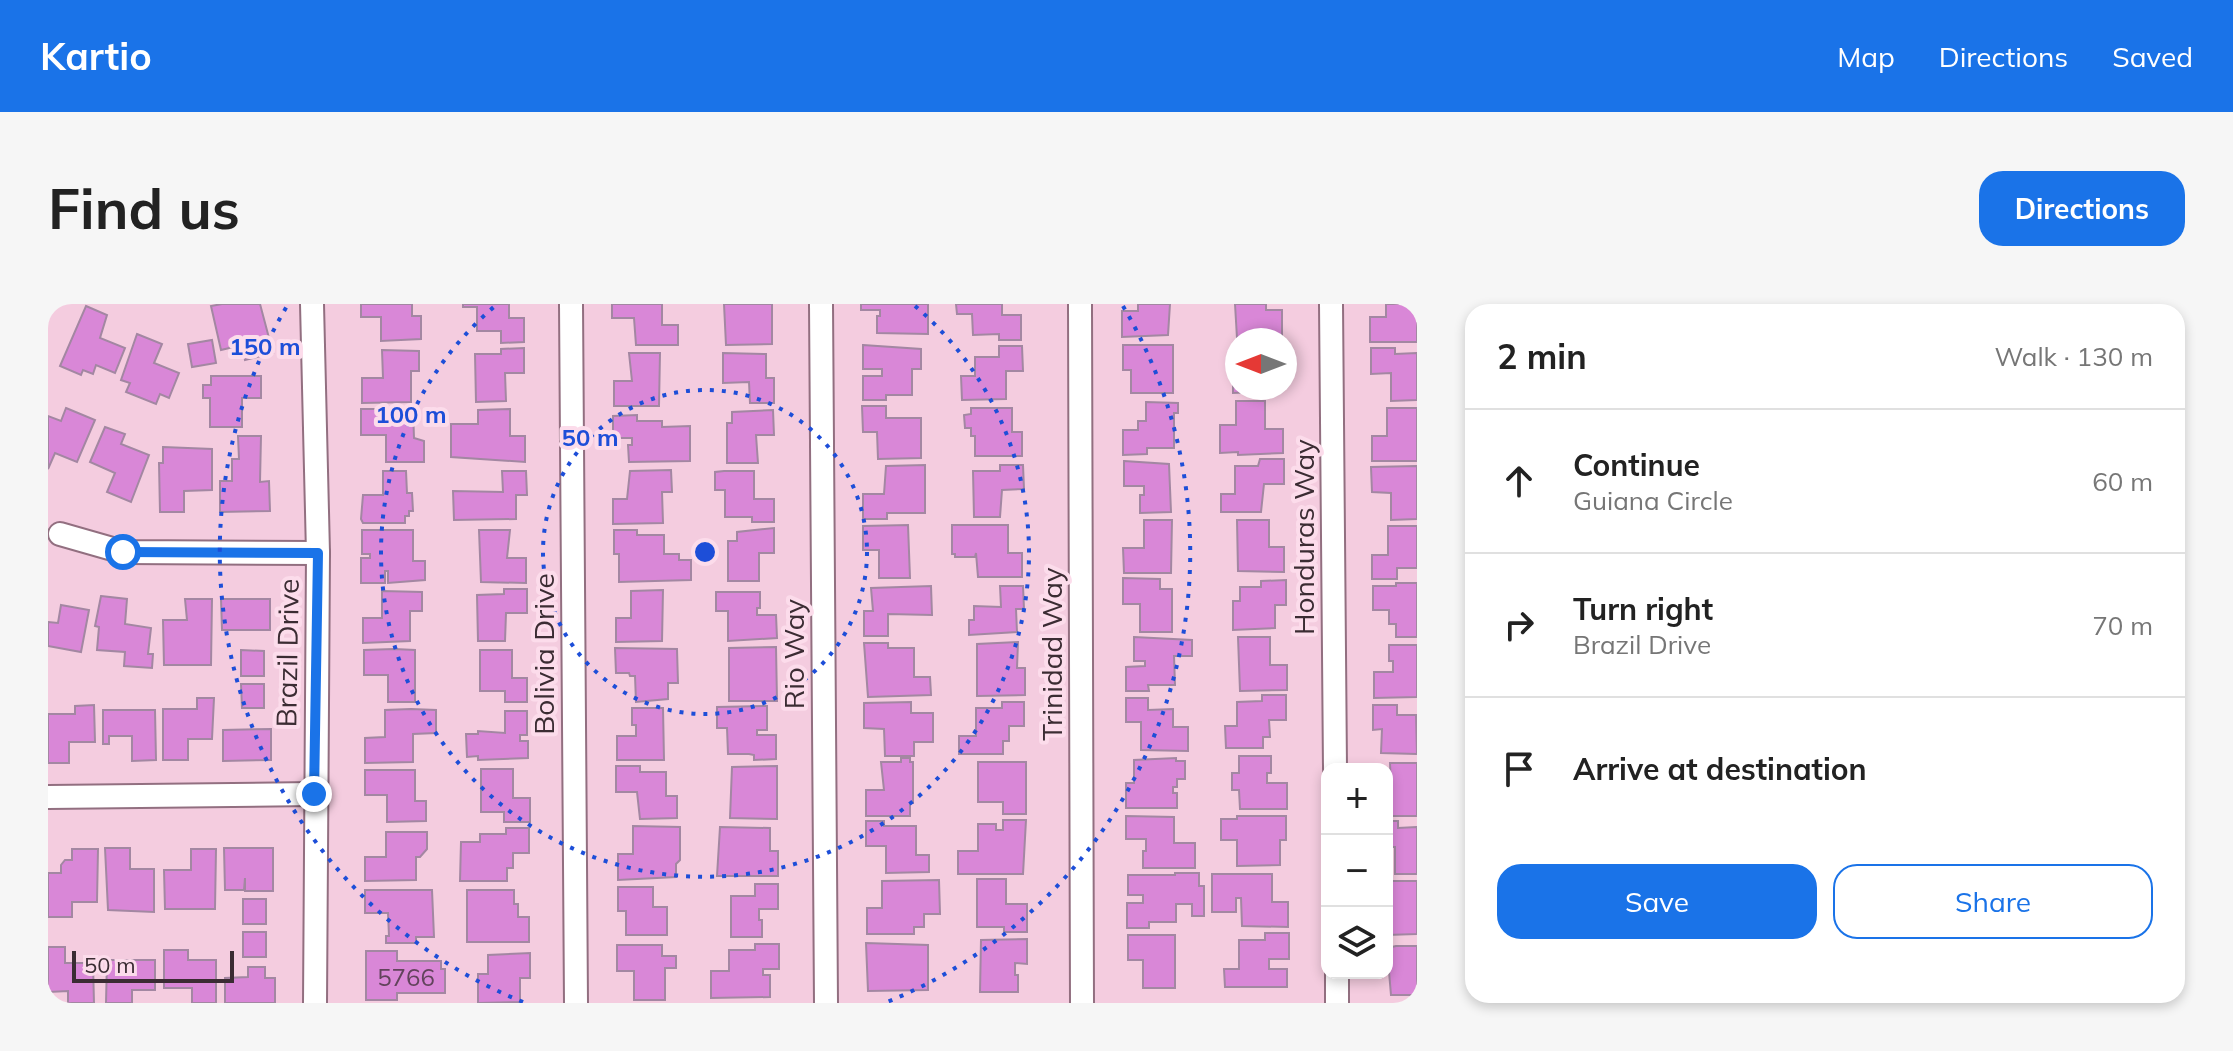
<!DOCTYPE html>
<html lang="en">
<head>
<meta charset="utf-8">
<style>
  :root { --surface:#fff; --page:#f6f6f6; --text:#222; --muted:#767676; --line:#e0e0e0; --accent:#1a73e8 }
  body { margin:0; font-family:Mulish,sans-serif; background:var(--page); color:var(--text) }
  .controls { position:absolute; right:24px; bottom:24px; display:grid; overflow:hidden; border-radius:16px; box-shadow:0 4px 12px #0003 }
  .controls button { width:72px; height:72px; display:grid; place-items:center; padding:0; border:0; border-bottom:2px solid var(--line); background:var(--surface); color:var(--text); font:40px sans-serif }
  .compass { position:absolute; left:1177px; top:24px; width:72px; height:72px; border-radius:50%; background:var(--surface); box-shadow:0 4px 12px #0003; rotate:270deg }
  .scale { position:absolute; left:24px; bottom:20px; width:162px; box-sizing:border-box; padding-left:8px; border:4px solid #3b2c33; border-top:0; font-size:22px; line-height:28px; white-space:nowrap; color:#3b2c33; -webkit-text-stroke:6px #fcdceb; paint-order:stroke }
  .stop { position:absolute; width:24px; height:24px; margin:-18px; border:6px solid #1a73e8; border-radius:50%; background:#fff }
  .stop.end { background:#1a73e8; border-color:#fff; box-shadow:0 2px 8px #0008 }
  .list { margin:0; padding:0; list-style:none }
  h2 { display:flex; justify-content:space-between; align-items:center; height:104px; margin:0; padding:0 32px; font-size:34px }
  h2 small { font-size:26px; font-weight:400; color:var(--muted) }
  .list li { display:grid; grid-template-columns:52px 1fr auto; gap:24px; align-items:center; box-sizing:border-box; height:144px; padding:0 32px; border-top:2px solid var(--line) }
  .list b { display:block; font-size:30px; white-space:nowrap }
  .list p { margin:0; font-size:26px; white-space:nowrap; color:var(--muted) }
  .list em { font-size:26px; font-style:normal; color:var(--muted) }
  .actions { display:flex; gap:16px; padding:24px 32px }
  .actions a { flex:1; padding:18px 0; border:2px solid var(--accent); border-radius:24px; text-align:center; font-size:28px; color:var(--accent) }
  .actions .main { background:var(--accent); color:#fff }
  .icon { flex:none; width:44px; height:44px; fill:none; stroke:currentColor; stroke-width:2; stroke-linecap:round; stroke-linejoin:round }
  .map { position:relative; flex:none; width:1369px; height:699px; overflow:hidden; border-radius:24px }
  header { display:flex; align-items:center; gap:48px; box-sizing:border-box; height:112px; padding:0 40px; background:var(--accent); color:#fff }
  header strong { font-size:38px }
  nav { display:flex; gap:44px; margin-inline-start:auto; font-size:28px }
  .intro { display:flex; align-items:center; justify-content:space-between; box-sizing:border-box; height:192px; padding:0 48px }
  h1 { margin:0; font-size:56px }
  .button { padding:20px 36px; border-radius:24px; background:var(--accent); color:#fff; font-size:28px; font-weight:700 }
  main { display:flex; gap:48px; padding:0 48px }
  aside { flex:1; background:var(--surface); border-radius:24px; box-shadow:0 4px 12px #0003 }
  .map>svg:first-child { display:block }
</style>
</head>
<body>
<header>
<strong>Kartio</strong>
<nav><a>Map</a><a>Directions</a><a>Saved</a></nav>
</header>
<div class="intro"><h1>Find us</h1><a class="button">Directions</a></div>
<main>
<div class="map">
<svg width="1369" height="699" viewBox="0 0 1369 699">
  <rect width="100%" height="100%" fill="#f4ccdf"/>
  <g fill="#d987d7" stroke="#a387a2" stroke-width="2">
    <path d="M174,0h38l13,49 -28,7 -3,-15 -21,5 -10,-44z"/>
    <path d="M313,0h51v12h9v23l-40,2v-24h-20z"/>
    <path d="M415,0h46v14h15v24l-23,1v-12h-24v-24h-14z"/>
    <path d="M564,0h50v21h16v20h-42l-2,-27h-22z"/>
    <path d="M676,0h48v40l-46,1z"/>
    <path d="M813,0h67v30l-51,-1v-17h3v-6h-19z"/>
    <path d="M908,0h46v11h19v25h-22v-6l-26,1 -1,-21h-15z"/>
    <path d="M1090,0h32l-2,31 -46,2v-26h16z"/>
    <path d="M1187,0h31v6h16v25l-45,3z"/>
    <path d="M1338,0h31v38h-47v-25h16z"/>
    <path d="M38,2l21,9 -7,23 25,10 -10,25 -19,-8 -3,9 -10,-4 -2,5 -21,-9z"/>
    <path d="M89,30l25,10 -8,19 25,10 -10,25 -9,-4 -4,10 -30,-12 4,-9 -9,-3z"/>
    <path d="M164,36l4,23 -24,4 -4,-23z"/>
    <path d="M815,41l58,4v20h-9v26h-26v5h-23v-24h19v-7h-19z"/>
    <path d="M1075,41h50v48h-42v-23h-8z"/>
    <path d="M951,42h23l1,25h-17v28l-44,1 -1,-24h14v-19h24z"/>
    <path d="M476,44v25h-19l1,28 -30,1 -1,-48h26v-5z"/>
    <path d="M1323,44h24v6l22,-1v47l-26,1v-28l-20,1z"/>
    <path d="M334,46l37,1v20h-8v31l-49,1v-25h21z"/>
    <path d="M581,49h31l-1,53h-45v-25h18z"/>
    <path d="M675,49l43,1v24h8v25h-24l-1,-21 -26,1z"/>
    <path d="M1185,60h4v24h39v3l-43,2z"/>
    <path d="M163,72h50v22h-19v29h-32v-29h-7v-13h8z"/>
    <path d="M1188,97h29v28h18v24l-45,2v-3l-18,1v-28h16z"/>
    <path d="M1098,98l32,1v10h-4v35h-27v6l-24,1v-25h15v-9h8z"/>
    <path d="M814,102h24v12h35v40l-43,1 -1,-27h-14z"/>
    <path d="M18,104l29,12 -18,42 -22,-9 -7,16v-53l13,5z"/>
    <path d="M923,104h41v24h10v24h-47v-20h-4v-8h-6l-1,-13 7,-1z"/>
    <path d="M1339,104h30v53h-45v-25h15z"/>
    <path d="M313,105h52l1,29 10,3v21h-38v-27h-25z"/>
    <path d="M462,105v27h15v26l-74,-5v-33h27v-14z"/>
    <path d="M725,106l1,25h-18l2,28h-31v-40h5v-11z"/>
    <path d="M589,111v6h25v6l28,-1v35l-61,1 -1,-17h4v-7h-19v-22z"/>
    <path d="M57,123l20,7 -4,10 28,11 -18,47 -24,-10 8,-19 -25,-11z"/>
    <path d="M190,132h23l-1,46 9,-1 1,30 -50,1v-31h12v-22h7z"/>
    <path d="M115,143l49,2v41l-28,1v21h-24l-1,-49h4z"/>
    <path d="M1212,155h24v25h-20l-3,28h-40v-18h14v-28h23z"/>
    <path d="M1076,157l45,3 2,48 -31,1v-18h4v-9h-20z"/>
    <path d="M877,161v48h-38v6h-24v-25h21l2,-28z"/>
    <path d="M952,161h23l1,24 -22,1 -2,27h-26l-1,-46h27z"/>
    <path d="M1369,162v53l-26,1v-27l-19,-1 -1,-25z"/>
    <path d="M623,166l1,22h-10l1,31 -50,1v-25h14l3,-28z"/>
    <path d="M335,167h23l1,22h5l1,18h-4v5h-4v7h-42l-2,-4 2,-24h20z"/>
    <path d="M454,167h24l1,24h-11v24l-62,1 -1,-29 50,1z"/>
    <path d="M676,167h30v28h20v23h-22v-5h-27v-27h-10v-18z"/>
    <path d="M1096,216h28l-1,53h-47l-1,-25h21z"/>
    <path d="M1189,216h32v27h15v25l-46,-1z"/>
    <path d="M860,221l2,53h-31v-28h-16v-24z"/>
    <path d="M904,221h56v28h14v24h-44l-2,-24 -1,4h-20v-3h-3z"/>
    <path d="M1340,222h29v42h-20v11h-25v-24h16z"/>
    <path d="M726,224v25h-15v28h-31v-40h9v-9z"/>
    <path d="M314,226h51v31h12v19l-37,3v-12h-3v12h-24v-25h9v-4h-8z"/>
    <path d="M431,226h31l-3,28h19v25l-45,-1z"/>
    <path d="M566,226h23v5h27v19h15v6h12v20l-72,2v-28h-5z"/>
    <path d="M1075,274l37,1v10h12v43h-32v-28h-17z"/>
    <path d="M1238,276v25h-11v23l-42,2v-29h7v-14h21v-6z"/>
    <path d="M1348,279h21v54h-21v-13h-7v-14h-16v-24h23z"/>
    <path d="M883,282l1,29 -44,-1v22h-24v-25h9l-2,-23z"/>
    <path d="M952,282h23l1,23h-8l1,23 -48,3v-15h5v-14l27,1z"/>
    <path d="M456,285h23v24h-21l-1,28h-27l-1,-46 27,-1z"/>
    <path d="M615,286l-1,51 -46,1v-24h15v-27z"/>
    <path d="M334,287l40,1v19h-12v30l-47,2v-25h19z"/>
    <path d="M668,288h44v16h-3v7h19l1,23 -49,3v-30h-12z"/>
    <path d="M53,292l26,3 -2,25 26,4 -3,26h5l-1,14 -28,-2 1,-14 -28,-2 2,-23 -4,-1z"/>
    <path d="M137,295h27l-1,66h-47l-1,-45h24z"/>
    <path d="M173,295h49v31h-48z"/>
    <path d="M13,301l28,5 -8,42 -33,-6v-24l10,1z"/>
    <path d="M1086,333l58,3v16h-18l1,29h-27l1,6h-23v-24l19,-1v-5h-11z"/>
    <path d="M1190,333h32v28h17v25l-47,1z"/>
    <path d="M970,338l-1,26h8v27l-48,1v-52z"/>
    <path d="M816,339h24v5h26v29h16l1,18 -63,2z"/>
    <path d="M1341,341h28v52l-43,1v-26h19v-11h-4z"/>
    <path d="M728,343l1,54h-48v-53z"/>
    <path d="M567,344l62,1 1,34h-10v16l-32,3 -1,-26h-5l-1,-3h-13z"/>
    <path d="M346,345l21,1v52h-27v-27h-24v-25z"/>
    <path d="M193,346l23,1v25h-23z"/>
    <path d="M432,346h32v28h15v24h-22v-11h-25z"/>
    <path d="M193,380h23v24h-22z"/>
    <path d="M1214,391h24v25h-17l1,17h-7v11h-37l-1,-22h12v-24l25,-1z"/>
    <path d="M149,394h17l-2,41h-24v21h-25v-51h34z"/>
    <path d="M1078,394h22v12l25,-1v18h15v24l-47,-1v-28h-15z"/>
    <path d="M863,398v11h22v29h-19v14h-29l-1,-27 -20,-1v-25z"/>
    <path d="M954,398h22v24h-15v15h-6v13h-44v-18h17v-28h26z"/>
    <path d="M46,401l1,37h-26v21h-21v-49h27v-8z"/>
    <path d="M1325,401h24v10h19l1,39 -36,-1 1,-24 -9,1z"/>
    <path d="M719,402v24h-10v5h19v24l-22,1v-5l-5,-1h-21l-1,-26h-10v-21z"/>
    <path d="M584,404h31l1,52h-47v-24h19v-11h-4z"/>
    <path d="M363,405l25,1v23l-23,1v28l-48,1v-25l20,-1v-27z"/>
    <path d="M55,406h52l1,50 -24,1v-25h-23v8h-6z"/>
    <path d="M457,407h22v24h-7v6h8v17l-50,2v-4l-11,1 -1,-23h12v-3l27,2z"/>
    <path d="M223,425v31l-48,1v-31z"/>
    <path d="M1191,452h32v17h-4v10h20v26h-47l-1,-19h-7v-17h7z"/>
    <path d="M853,454h9v4h3v41h-3v13h-44v-26h18l-3,-28h20z"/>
    <path d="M1128,454v3h9v18h-8v8h-4v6h4v15h-51v-25h8v-23z"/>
    <path d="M930,458h48v52h-23v-12h-25z"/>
    <path d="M1342,459h27v53h-30v-25h4z"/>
    <path d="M568,462h24v6h26v24h11v22l-37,1 -3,-27h-21z"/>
    <path d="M729,462v53l-47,-1 2,-51z"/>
    <path d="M433,465h32v29h17v24h-26v-10h-23z"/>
    <path d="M317,466h50v31h11v20l-39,1v-27h-22z"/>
    <path d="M1078,512l48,1v26h21v25h-52v-17h3v-12h-20z"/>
    <path d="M1189,512h49v24h-6v25l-43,1v-26h-16v-21h16z"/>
    <path d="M955,516h23l-3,54h-65v-23h20v-27h18v6h7z"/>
    <path d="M818,517h18v5h32v29h13v17l-43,1v-27h-20z"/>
    <path d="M1339,517h11v7l19,-1v47h-22v-27h-8z"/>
    <path d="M585,522l47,1v33l-4,4v13l-58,3v-26h15z"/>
    <path d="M672,523l50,1v23h8v25h-61z"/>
    <path d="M458,524h23v25h-16v15h-6v13h-47l1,-39h19v-8h26z"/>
    <path d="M338,528h41v17l-7,8h-4v23l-51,1v-24h21z"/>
    <path d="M57,544h25v21h24v43l-46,-2z"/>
    <path d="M176,544h49v43h-28v-13l-1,12h-19z"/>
    <path d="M24,545h26l-1,53h-25v15h-24v-44h13v-8l4,-5h7z"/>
    <path d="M143,545h25l-1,60h-50l-1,-39h27z"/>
    <path d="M1127,569h24v13h5v30h-12v-12h-16v18h-27v6h-22v-25h16v-8h-15v-20h47z"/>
    <path d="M1164,570h60v28h16v25l-46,-1 -1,-28h-5v14h-24z"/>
    <path d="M929,575h29v25h21v28h-23v-5h-27z"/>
    <path d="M891,576l1,34h-16v13h-10v7h-47v-26h15v-27z"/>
    <path d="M1344,577h25v53l-30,1v-26h5z"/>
    <path d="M707,580h23v25h-19v11h3v17h-31v-41h24z"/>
    <path d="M570,583h35v20h14v28h-41v-24h-8z"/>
    <path d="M317,586h67l2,47h-18v6h-30v-7h3l-1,-23h-23z"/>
    <path d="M419,586h47v14h4v13h11v25h-62z"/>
    <rect x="195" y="595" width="23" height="25"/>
    <rect x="195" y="628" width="23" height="25"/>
    <path d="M1217,629h24v26h-20v10h18v18h-62l-1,-18h15v-29h26z"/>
    <path d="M1080,631h47v53h-32v-28h-15z"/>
    <path d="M979,635v25l-12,-1v12h3v17h-38l1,-52z"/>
    <path d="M818,639l62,2v45l-60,1z"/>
    <path d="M707,640h24v25h-16v6h7v22l-59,1v-27h18v-21h26z"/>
    <path d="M569,641h45v11h14v12h-11v32h-31v-29h-17z"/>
    <path d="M1348,642h21v49h-26l-4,-47z"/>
    <path d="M0,643h17v16h28l1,40h-26v-12l-20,1z"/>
    <path d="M116,646h24v10h28v43h-24v-15h-28z"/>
    <path d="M318,647h31v10h44v8h4v24h-48v7h-31z"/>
    <path d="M482,649v25h-10v24l-42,1v-29h10v-19z"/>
    <path d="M59,656h48v30h-23v13h-26z"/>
    <path d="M200,663h17v11h10v25h-50v-25l23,-1z"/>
  </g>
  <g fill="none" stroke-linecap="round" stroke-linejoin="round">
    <g stroke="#926f80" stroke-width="26">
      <g id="minor">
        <path d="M264,0l6,249 -3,450"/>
        <path d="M523,0l5,699"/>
        <path d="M773,0l5,699"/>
        <path d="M1032,0l2,699"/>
        <path d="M1283,0l4,465"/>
        <path d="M12,230l63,18 195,1"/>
        <path d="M0,493l266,-3"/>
        <path d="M1289,669v30"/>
      </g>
    </g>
    <use href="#minor" stroke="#fff" stroke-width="22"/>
  </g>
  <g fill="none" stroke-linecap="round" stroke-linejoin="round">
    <path stroke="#1a73e8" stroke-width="10" d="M75,248l195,1 -4,241"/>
  </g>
  <g fill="none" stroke="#1d4ed8" stroke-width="4" stroke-dasharray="4 8">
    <circle cx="657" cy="248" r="162"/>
    <path d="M867 2A324 324 0 1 1 447 2"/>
    <path d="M475 698A485 485 0 0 1 239 2M1075 2A485 485 0 0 1 839 698"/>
  </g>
  <g text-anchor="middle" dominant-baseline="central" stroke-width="8" stroke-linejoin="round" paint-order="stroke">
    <g font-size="24" fill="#62435c">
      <text x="358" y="673">5766</text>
    </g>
    <g font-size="28" fill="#3b2c33" stroke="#fcdceb">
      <text transform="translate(1255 233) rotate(-90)">Honduras Way</text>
      <text transform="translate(239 349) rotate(-89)">Brazil Drive</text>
      <text transform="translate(495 350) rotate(-90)">Bolivia Drive</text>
      <text transform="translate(745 350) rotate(-90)">Rio Way</text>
      <text transform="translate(1003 350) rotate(-90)">Trinidad Way</text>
    </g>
  </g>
  <circle cx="657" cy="248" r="12" fill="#1d4ed8" stroke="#fcdceb" stroke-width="4"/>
  <g font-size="24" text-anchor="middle" font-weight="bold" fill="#1d4ed8" stroke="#fcdceb" stroke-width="8" stroke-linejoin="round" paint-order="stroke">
    <text x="217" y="51">150 m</text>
    <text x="363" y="119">100 m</text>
    <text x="542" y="142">50 m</text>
  </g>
</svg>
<div class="controls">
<button>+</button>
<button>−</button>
<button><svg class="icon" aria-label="layers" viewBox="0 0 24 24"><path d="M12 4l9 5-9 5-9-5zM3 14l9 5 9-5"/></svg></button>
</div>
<svg class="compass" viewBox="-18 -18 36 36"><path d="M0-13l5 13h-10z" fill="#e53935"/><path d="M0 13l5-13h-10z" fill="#767676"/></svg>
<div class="scale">50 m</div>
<div class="stop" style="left:75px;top:248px"></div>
<div class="stop end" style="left:266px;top:490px"></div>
</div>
<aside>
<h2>2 min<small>Walk · 130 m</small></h2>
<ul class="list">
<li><svg class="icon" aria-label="ahead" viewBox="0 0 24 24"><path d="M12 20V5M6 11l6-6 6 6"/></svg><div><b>Continue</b><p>Guiana Circle</p></div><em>60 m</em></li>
<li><svg class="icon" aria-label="right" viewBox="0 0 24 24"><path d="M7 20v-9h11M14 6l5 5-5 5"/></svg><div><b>Turn right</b><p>Brazil Drive</p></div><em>70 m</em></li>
<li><svg class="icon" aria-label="arrive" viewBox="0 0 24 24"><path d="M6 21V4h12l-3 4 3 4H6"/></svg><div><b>Arrive at destination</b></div></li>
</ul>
<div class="actions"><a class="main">Save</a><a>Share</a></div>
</aside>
</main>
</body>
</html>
